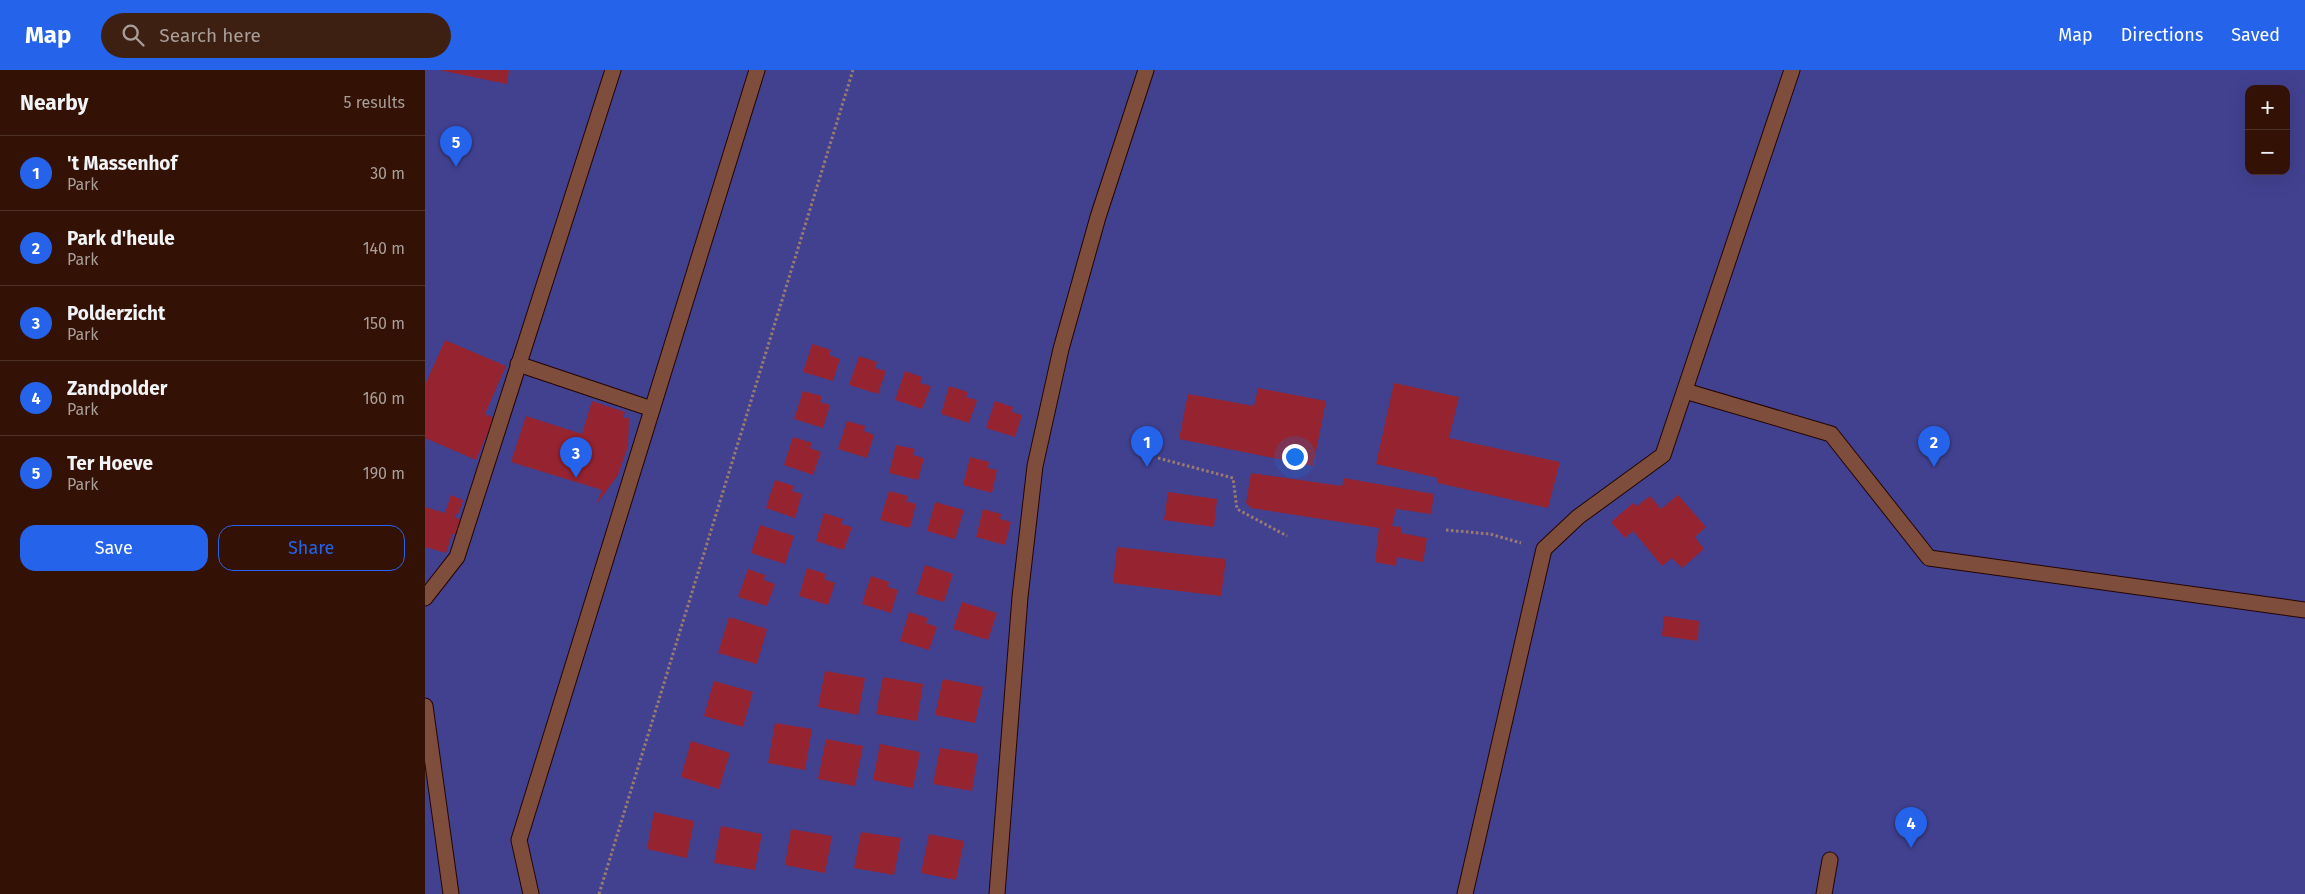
<!DOCTYPE html>
<html lang="en">
<head>
<meta charset="utf-8">
<style>
  :root { --surface:#331205; --page:#3e2013; --text:#f1f3f6; --muted:#a99e9a; --line:#4e3227; --accent:#2563eb }
  body { margin:0; font-family:"Fira Sans",sans-serif; background:var(--page); color:var(--text) }
  .controls { position:absolute; right:15px; top:15px; display:grid; overflow:hidden; border-radius:10px; box-shadow:0 5px 20px #0002 }
  .controls button { width:45px; height:45px; display:grid; place-items:center; padding:0; border:0; border-bottom:1px solid var(--line); background:var(--surface); color:var(--text); font:25px sans-serif }
  .you { position:absolute; left:869px; top:386px; width:18px; height:18px; margin:-12px; border:4px solid #fff; border-radius:50%; background:#1a73e8; box-shadow:0 0 0 8px #1a73e833 }
  .badge { display:grid; place-items:center; width:32px; height:32px; border-radius:50%; background:var(--accent); color:#fff; font-size:16px; font-weight:700 }
  .pin { position:absolute; translate:-50% -41px; filter:drop-shadow(0 1px 2px #0008) }
  .pin::after { content:''; position:absolute; top:26px; width:18px; height:15px; background:inherit; clip-path:polygon(0 0,100% 0,50% 100%) }
  .list { margin:0; padding:0; list-style:none }
  h2 { display:flex; justify-content:space-between; align-items:center; height:65px; margin:0; padding:0 20px; font-size:21px }
  h2 small { font-size:16px; font-weight:400; color:var(--muted) }
  .list li { display:grid; grid-template-columns:32px 1fr auto; gap:15px; align-items:center; box-sizing:border-box; height:75px; padding:0 20px; border-top:1px solid var(--line) }
  .list b { display:block; font-size:19px; white-space:nowrap }
  .list p { margin:0; font-size:16px; white-space:nowrap; color:var(--muted) }
  .list em { font-size:16px; font-style:normal; color:var(--muted) }
  .actions { display:flex; gap:10px; padding:15px 20px }
  .actions a { flex:1; padding:11px 0; border:1px solid var(--accent); border-radius:15px; text-align:center; font-size:18px; color:var(--accent) }
  .actions .main { background:var(--accent); color:#fff }
  .icon { flex:none; width:28px; height:28px; fill:none; stroke:currentColor; stroke-width:2; stroke-linecap:round; stroke-linejoin:round }
  .map { position:relative; flex:none; width:1880px; height:824px; overflow:hidden }
  header { display:flex; align-items:center; gap:30px; box-sizing:border-box; height:70px; padding:0 25px; background:var(--accent); color:#fff }
  header strong { font-size:24px }
  nav { display:flex; gap:28px; margin-inline-start:auto; font-size:18px }
  .search { width:350px; height:45px; background:var(--page); display:flex; align-items:center; gap:12px; box-sizing:border-box; padding:0 18px; border-radius:28px; color:var(--muted); font-size:19px }
  main { display:flex }
  aside { flex:1; background:var(--surface) }
  .map>svg:first-child { display:block }
</style>
</head>
<body>
<header>
<strong>Map</strong>
<div class="search"><svg class="icon" aria-label="search" viewBox="0 0 24 24"><circle cx="10" cy="10" r="6"/><path d="M15 15l6 6"/></svg>Search here</div>
<nav><a>Map</a><a>Directions</a><a>Saved</a></nav>
</header>
<main>
<aside>
<h2>Nearby<small>5 results</small></h2>
<ul class="list">
<li><span class="badge">1</span><div><b>'t Massenhof</b><p>Park</p></div><em>30 m</em></li>
<li><span class="badge">2</span><div><b>Park d'heule</b><p>Park</p></div><em>140 m</em></li>
<li><span class="badge">3</span><div><b>Polderzicht</b><p>Park</p></div><em>150 m</em></li>
<li><span class="badge">4</span><div><b>Zandpolder</b><p>Park</p></div><em>160 m</em></li>
<li><span class="badge">5</span><div><b>Ter Hoeve</b><p>Park</p></div><em>190 m</em></li>
</ul>
<div class="actions"><a class="main">Save</a><a>Share</a></div>
</aside>
<div class="map">
<svg width="1880" height="824" viewBox="0 0 1880 824">
  <rect width="100%" height="100%" fill="#441807"/>
  <path fill="#424190" fill-rule="evenodd" d="M0,0h1880v824h-1880zM1824,19h37v82h-37z"/>
  <g fill="#962330">
    <path d="M14,0h70l-2,14z"/>
    <path d="M20,270l61,26 -21,48 9,4 -18,42 -51,-22v-53z"/>
    <path d="M387,274l19,6 -2,5 11,4 -7,22 -30,-9z"/>
    <path d="M434,286l18,6 -2,6 11,3 -8,23 -29,-9z"/>
    <path d="M480,301l17,6 -2,6 11,3 -9,23 -27,-9z"/>
    <path d="M969,313l65,14 -10,41 111,24 -12,46 -110,-25v-5l-62,-14z"/>
    <path d="M524,316l19,6 -2,5 11,3 -8,23 -28,-9z"/>
    <path d="M833,318l68,13 -13,65 -134,-27 9,-45 66,12z"/>
    <path d="M378,321l19,5 -2,6 10,3 -7,23 -29,-9z"/>
    <path d="M167,331l33,11 -2,6h6l-1,28 -10,29 -22,30 6,-15 -91,-28 15,-46 56,18z"/>
    <path d="M570,331l18,6 -1,5 10,3 -7,22 -29,-9z"/>
    <path d="M422,351l18,5 -1,5 10,4 -7,23 -29,-9z"/>
    <path d="M368,367l19,6 -2,5 11,4 -8,23 -29,-10z"/>
    <path d="M471,375l19,4 -2,6 11,3 -6,22 -29,-7z"/>
    <path d="M545,387l19,5 -1,6 9,2 -5,23 -29,-8z"/>
    <path d="M826,403l91,13 2,-8 90,16 -3,20 -35,-5 -4,17 10,1 -1,6 26,5 -4,24 -26,-5 -1,9 -21,-4 4,-34 -128,-20 -5,-5z"/>
    <path d="M350,410l19,6 -2,5 10,3 -7,24 -29,-10z"/>
    <path d="M464,421l19,5 -2,5 10,3 -6,24 -30,-8z"/>
    <path d="M743,422l49,7 -3,28 -50,-7z"/>
    <path d="M26,425l12,5 -5,15 -2,-2 -1,4 7,4 -4,14 -6,-1 -6,19 -21,-6v-40l20,6z"/>
    <path d="M1253,425l28,32 -11,10 9,12 -22,19 -10,-10 -10,8 -29,-35 -8,7 -14,-16 22,-19 4,3 13,-10 11,13z"/>
    <path d="M510,432l29,8 -9,29 -28,-8z"/>
    <path d="M558,439l18,5 -1,5 11,3 -6,23 -29,-8z"/>
    <path d="M399,443l19,6 -2,5 11,3 -8,23 -28,-9z"/>
    <path d="M335,455l34,11 -9,28 -34,-11z"/>
    <path d="M692,477l109,12 -5,37 -108,-13z"/>
    <path d="M500,495l28,9 -9,28 -28,-8z"/>
    <path d="M382,498l19,6 -2,5 11,4 -7,22 -29,-9z"/>
    <path d="M323,499l17,6 -1,5 11,4 -8,22 -29,-9z"/>
    <path d="M446,506l18,6 -1,5 10,3 -7,23 -29,-9z"/>
    <path d="M537,532l35,11 -9,27 -35,-11z"/>
    <path d="M484,542l19,6 -2,5 11,4 -8,23 -29,-9z"/>
    <path d="M1239,546l35,5 -1,20 -36,-5z"/>
    <path d="M304,547l38,12 -10,35 -39,-11z"/>
    <path d="M400,601l40,7 -7,37 -40,-8z"/>
    <path d="M458,607l40,7 -6,37 -41,-7z"/>
    <path d="M518,609l40,8 -8,36 -40,-8z"/>
    <path d="M289,611l39,11 -10,35 -39,-11z"/>
    <path d="M350,653l37,6 -7,41 -37,-7z"/>
    <path d="M401,669l37,7 -8,40 -37,-7z"/>
    <path d="M266,671l39,12 -11,36 -38,-12z"/>
    <path d="M455,674l40,8 -7,36 -40,-8z"/>
    <path d="M515,678l38,6 -6,37 -39,-7z"/>
    <path d="M229,742l40,9 -7,37 -40,-9z"/>
    <path d="M296,756l41,8 -7,36 -41,-7z"/>
    <path d="M366,759l41,7 -7,37 -40,-8z"/>
    <path d="M436,762l40,6 -7,37 -40,-7z"/>
    <path d="M504,764l35,7 -8,39 -35,-7z"/>
  </g>
  <g fill="none" stroke-linecap="round" stroke-linejoin="round">
    <g stroke="#240400" stroke-width="17">
      <g id="service">
        <path d="M93,294l134,45"/>
        <path d="M1260,321l146,43 98,124 376,52"/>
        <path d="M0,528l32,-41 156,-487"/>
        <path d="M0,636l26,188"/>
        <path d="M106,824l-12,-54 238,-770"/>
        <path d="M572,824l23,-297 15,-131 26,-117 37,-132 48,-147"/>
        <path d="M1040,824l79,-345 34,-32 85,-62 129,-385"/>
        <path d="M1399,824l6,-34"/>
      </g>
    </g>
    <g stroke="#9b7b6f" stroke-width="3" stroke-dasharray="2.5 2.5" stroke-linecap="butt">
      <path d="M733,388l75,20 4,31 50,27"/>
      <path d="M1021,460l44,4 31,9"/>
      <path d="M174,824l254,-824"/>
    </g>
    <use href="#service" stroke="#7f4d3c" stroke-width="15"/>
  </g>
</svg>
<div class="controls">
<button>+</button>
<button>−</button>
</div>
<div class="you"></div>
<div class="pin badge" style="left:722px;top:397px">1</div>
<div class="pin badge" style="left:1509px;top:397px">2</div>
<div class="pin badge" style="left:151px;top:408px">3</div>
<div class="pin badge" style="left:1486px;top:778px">4</div>
<div class="pin badge" style="left:31px;top:97px">5</div>
</div>
</main>
</body>
</html>
